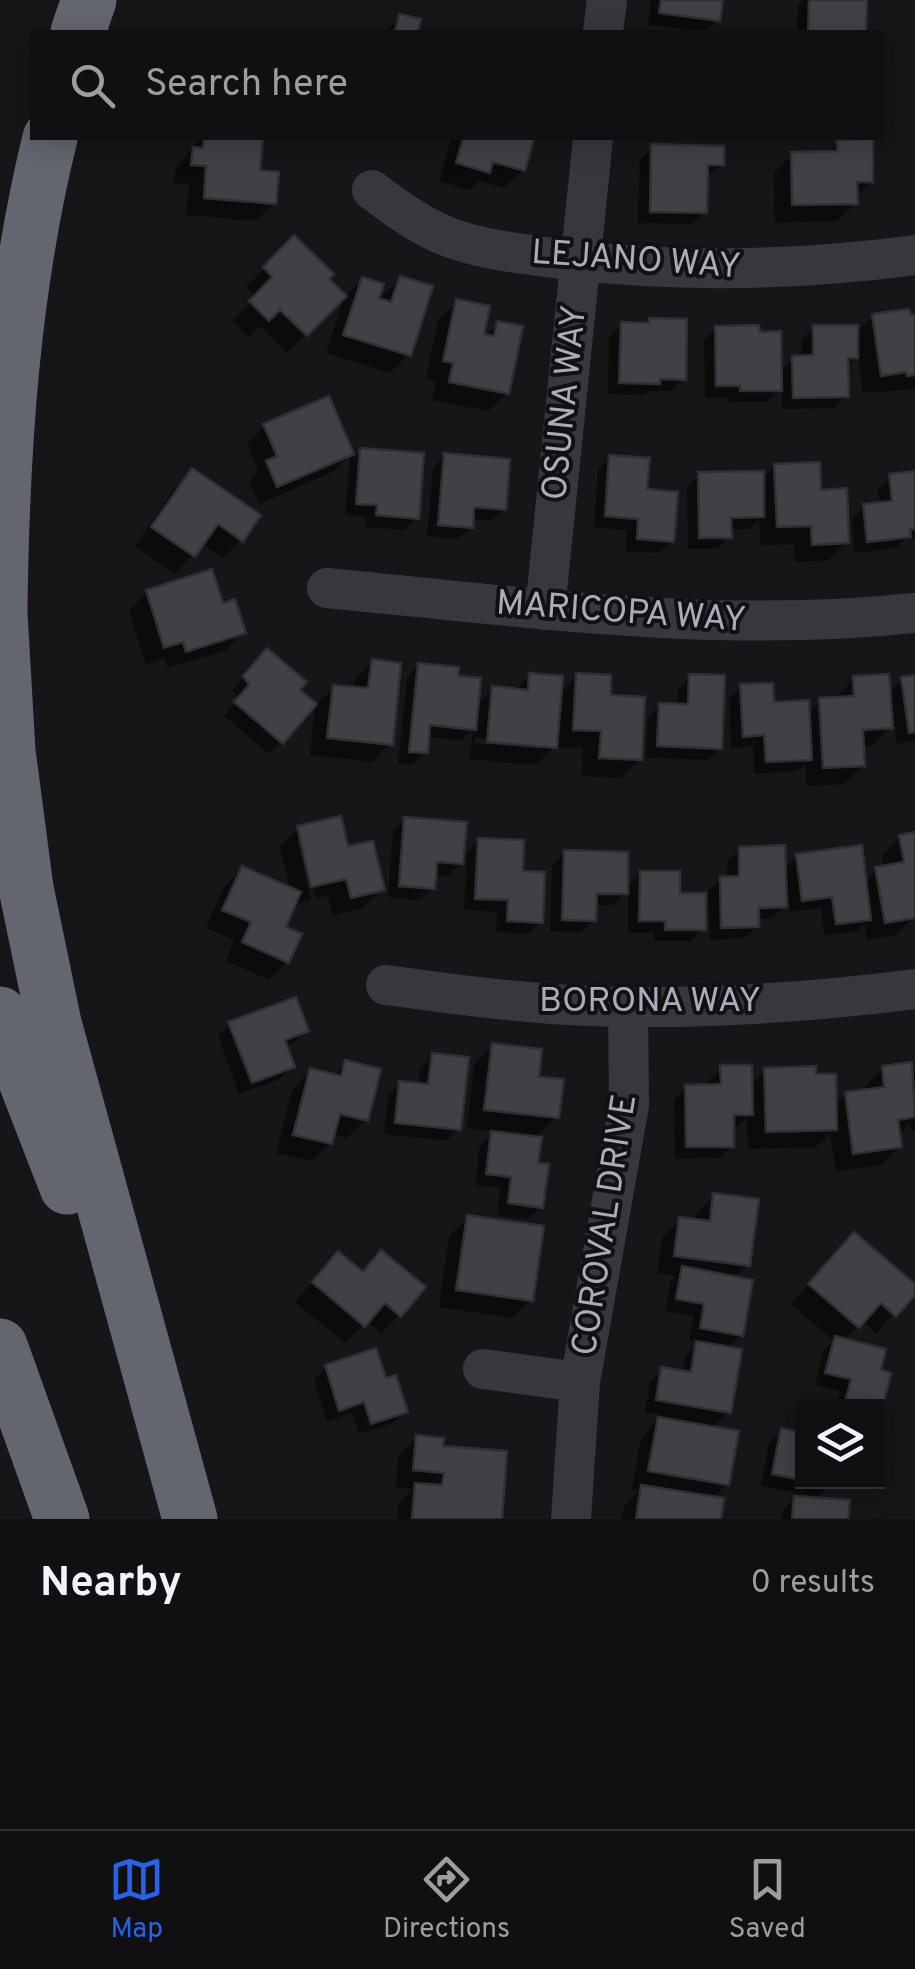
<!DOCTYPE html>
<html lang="en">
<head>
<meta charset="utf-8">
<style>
  :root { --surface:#101012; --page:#19191b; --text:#f1f3f6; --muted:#9c9d9f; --line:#303032; --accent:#2563eb }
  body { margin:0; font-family:Overpass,sans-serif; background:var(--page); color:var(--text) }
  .controls { position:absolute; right:30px; bottom:30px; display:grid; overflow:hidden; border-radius:0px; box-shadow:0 5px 25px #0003 }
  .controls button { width:90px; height:90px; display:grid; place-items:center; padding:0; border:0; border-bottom:2px solid var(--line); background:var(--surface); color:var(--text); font:50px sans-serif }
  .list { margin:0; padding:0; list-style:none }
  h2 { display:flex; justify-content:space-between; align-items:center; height:130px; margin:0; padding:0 40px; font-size:42px }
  h2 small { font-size:32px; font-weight:400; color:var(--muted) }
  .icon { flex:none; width:55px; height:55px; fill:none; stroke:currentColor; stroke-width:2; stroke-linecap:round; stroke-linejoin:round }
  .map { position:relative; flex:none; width:915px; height:1519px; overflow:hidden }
  .search { position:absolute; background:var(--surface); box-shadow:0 5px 25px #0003; left:30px; right:30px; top:30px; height:110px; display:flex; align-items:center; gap:25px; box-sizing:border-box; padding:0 35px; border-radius:0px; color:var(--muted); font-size:38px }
  .sheet { height:310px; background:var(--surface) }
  nav { display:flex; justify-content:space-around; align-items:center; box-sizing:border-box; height:140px; border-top:2px solid var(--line); background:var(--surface); font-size:28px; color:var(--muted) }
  nav a { display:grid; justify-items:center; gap:5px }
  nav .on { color:var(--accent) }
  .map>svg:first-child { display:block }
</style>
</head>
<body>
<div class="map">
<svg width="915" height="1519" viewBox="0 0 915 1519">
  <rect width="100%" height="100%" fill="#161618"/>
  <g fill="#0007" fill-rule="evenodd">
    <path d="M651,0h70l-3,20 -13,12 -57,-7z"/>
    <path d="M803,0h67l-5,3 -2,29h-66l1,-27z"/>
    <path d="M400,17l18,4 -3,11h-30z"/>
    <path d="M202,138h59l-3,34 16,31 -18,18 -70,-6 3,-31 -15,-1 2,-15z"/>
    <path d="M451,138h81l-9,32 -19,18 -25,-7 -10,9 -30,-9z"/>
    <path d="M838,142l33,39 -16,16 1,6 -19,18 -62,2 -1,-50 18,-18 35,-2z"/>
    <path d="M652,147l70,17 -16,13 -1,35 -13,12 -54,-1 2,-64z"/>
    <path d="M294,239l49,57 -56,57 -27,-27 -11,12 -17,-17 24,-24 -10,-10z"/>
    <path d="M401,278l7,77 -18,18 -64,-20 18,-56 18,-17 12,25z"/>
    <path d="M457,302l24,34h4l13,-12 9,69 -19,18 -56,-11 4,-19 -10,-2 12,-59z"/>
    <path d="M873,316l42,1v72l-52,4 -5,-37 -12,11 1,29 -13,12 -52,1v-22l-15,15h-38v-5l-24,1 -1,-57 12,-13 63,44 15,-14h8l-1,-18 13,-12 41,6z"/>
    <path d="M650,320l33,59 -12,12h-22l-4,4 -37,-1 1,-57 13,-12 23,1z"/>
    <path d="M328,399l26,59 7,-7 56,67 -13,12 -39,-3v-10l-20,-2 5,-60 -17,17 -74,32 -10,-23 9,-9 -11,-28 18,-18z"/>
    <path d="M445,455l59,54 -13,12 -20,-2 -1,8 -12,12 -31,-3 6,-68z"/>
    <path d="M610,457l62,84 -13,12 -33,-2 1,-21 -33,-2 4,-58z"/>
    <path d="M775,466l44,26 27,50 -18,19 -33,1 -1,-18 -34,1 -1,-26 -9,10h-21v8l-12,12h-29l-1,-62 12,-12 62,5z"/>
    <path d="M193,471l48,69 -18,18 -21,-14 -27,30 -40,-28 39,-57z"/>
    <path d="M915,474v64l-10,1 -9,9 -41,5 -3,-34 12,-12 16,-2 -2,-16 12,-12z"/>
    <path d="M147,592l74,15 22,25 -18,19 -57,17 -4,-10 -18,7 -17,-54z"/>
    <path d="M373,662l17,82 -18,18 -62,-7 5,-50 19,-17 19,1 1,-9z"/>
    <path d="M255,664l42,26 -16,52 -12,12 -45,-38 14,-17 -6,-9z"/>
    <path d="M419,665l36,13 21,28 17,-17 22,2 15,-16 29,19 18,-18 31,22 32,61 -19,19 -39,-2 1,-28 -29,-1 -18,18 -66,-6 3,-30 -12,12 -34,-4 -2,15 -12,12 -15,-1 9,-85zM475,738l66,6v5l-67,-6z"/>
    <path d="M690,677l30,71 -12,12 -62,-2 2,-40 12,-13 17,1 1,-17z"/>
    <path d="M915,677v64l-18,3 -3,-21 -22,23h-10l1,19 -19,19 -38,2 -1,-22 -8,7 -43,3 -1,-28 -22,2 -2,-49 12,-12 31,18 35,9 14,-14 15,-1 18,-21 34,15 14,-14z"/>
    <path d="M405,819l56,44 -13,13 -14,-2 -1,14 -13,12 -32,-3 5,-65z"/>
    <path d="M298,828l48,21 36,40 -19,19 -30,7 -5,-19 -12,2 -14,-60h-5l14,62 -18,4 -11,24 5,33 -18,19 -43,-19 8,-21 -28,-12 18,-41 18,-18 48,20 -10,-42z"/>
    <path d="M915,834v82l-19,19 -29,5 -3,-16 -8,8 -32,3 -3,-27 -31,4 -2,-19h-4v13l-12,13h-15v7l-12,12 -35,2 -2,-49 13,-12h7l-1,-17 13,-13 43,21 14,-14 67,26 12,-12 8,-2 -2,-13 18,-18z"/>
    <path d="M479,840l41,33 21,49 -13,12 -32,-2 1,-20 -33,-2 3,-57z"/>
    <path d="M565,853l60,36 16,-16 36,23 26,32 -12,13h-37v-8h-26v-43l-15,15h-19v15l-13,12 -31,-1 2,-66z"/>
    <path d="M230,1024l76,6 -12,13 -9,3 7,21 -12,12 -41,15 -21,-58z"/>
    <path d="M493,1046l43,33 20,38 -21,21 6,69 -13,12 -31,-4 3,-27 -25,-3 5,-40 15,-14 -28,-3 7,-64z"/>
    <path d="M433,1056l26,73 -13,12 -62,-7 4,-38 12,-13 18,2 2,-17z"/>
    <path d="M346,1063l19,57 -18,18 -15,-4 -2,9 -18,18 -36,-8 16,-63 18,-19 22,6z"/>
    <path d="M915,1067v63l-4,1 -1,-8 -12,12 1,12 -18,18 -45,6 -6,-38 -14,14 -68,2 -1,-32 -9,9h-7l1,20 -13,12 -44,1 -1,-59 12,-13h23v-7l13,-12 28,17 15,-15 49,7 20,29 12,-12 19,-2v-5l18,-19 28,3z"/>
    <path d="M714,1196l34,69 -14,13 6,57 -14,14 2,63 -16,16 15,56 -15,15 7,20h-97l2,-13 16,-16 -8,-1 9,-51 22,-23 -18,-3 5,-30 12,-12 20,3 3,-17 14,-14 -10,-2 5,-24 -29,-5 6,-30 5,-5 -19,-3 5,-35 18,-18 15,2 1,-8z"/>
    <path d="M468,1218l63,82 -19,18 -73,-11 10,-71z"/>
    <path d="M381,1253l19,62 -19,18 -14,-12 -22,22 -50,-41 25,-29 41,1z"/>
    <path d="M836,1253l79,35 -39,46 -14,-13 -19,20 35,31 10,2 -10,41v-9h-42l4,-15 -25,-6 9,-34 10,-10 -43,-37z"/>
    <path d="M326,1368l58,13 21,30 -12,12 -34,11 -7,-21 -25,8 -13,-41z"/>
    <path d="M802,1429v53h29l-16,18 31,19h-64l1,-8 12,-13 17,2 1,-4 -52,-10 8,-43 13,-12 19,4z"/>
    <path d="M416,1438l24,11 59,70h-102l1,-15 15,-15 -17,-1 2,-32z"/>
  </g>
  <g fill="#404145" stroke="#303034" stroke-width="2.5">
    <path d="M661,0h62l-3,21 -61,-8z"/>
    <path d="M809,0h58l-1,32h-58z"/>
    <path d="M399,14l22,5 -3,13h-23z"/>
    <path d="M204,138h59l-3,32 19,2 -3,32 -72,-6 2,-32 -15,-1 2,-18 10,1z"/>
    <path d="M463,138h71l-9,33 -32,-9 -3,11 -34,-10z"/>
    <path d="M873,139v43h-16l1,22 -66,1 -1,-53 46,-1v-11z"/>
    <path d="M651,144l73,2v19h-16l-1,48 -57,-1z"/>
    <path d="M294,235l40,39 -5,5 18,17 -40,40 -27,-26 -11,11 -20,-20 23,-24 -9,-10z"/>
    <path d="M400,276l33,10 -22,70 -68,-21 19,-58 22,7 -5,14 12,4z"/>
    <path d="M456,299l34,7 -6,28 10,2 3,-15 26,5 -14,68 -60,-12 4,-19 -10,-2z"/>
    <path d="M909,309l2,6h4v60l-8,1 -1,-4 -25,4 -9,-62z"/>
    <path d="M649,318l38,1 -1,61 -26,-1v5l-41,-1 2,-61 28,1z"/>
    <path d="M759,325l1,7 21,-1 1,60h-42v-5h-24l-1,-60z"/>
    <path d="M813,325h45v33h-10l1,39 -56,1 -1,-42 21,-1z"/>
    <path d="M329,396l25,58 -77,33 -11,-26 11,-5 -14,-32z"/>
    <path d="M360,448l64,5 -5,66 -43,-4 1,-10 -21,-1z"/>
    <path d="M444,453l66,6 -4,51 -32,-3 -1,21 -35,-3z"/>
    <path d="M609,455l41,3 -3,31 31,3 -4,50 -37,-3 1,-20 -33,-3z"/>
    <path d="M820,462l1,28 26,-2 2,55 -37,2 -1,-19 -34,1 -3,-63z"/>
    <path d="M192,468l69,47 -18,27 -25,-18 -23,33 -44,-30z"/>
    <path d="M764,471v46l-33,1 1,20h-33l-1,-66z"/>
    <path d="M915,471v58h-5l1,8 -44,5 -4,-38 29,-3 -3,-27z"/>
    <path d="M212,569l11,34 12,-4 11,34 -60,19 -3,-10 -19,6 -18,-58z"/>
    <path d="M267,648l40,34 -7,8 17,14 -34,40 -49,-42 15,-17 -6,-9z"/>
    <path d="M372,659l29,4 -8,82 -66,-7 6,-53 35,3z"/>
    <path d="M418,663l41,4 -1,9 23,2 -5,52 -46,-5 -2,28 -19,-1z"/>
    <path d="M529,673l34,3 -6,72 -70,-6 5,-56 36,4z"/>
    <path d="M576,673l35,2v20l34,2 -3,63 -43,-2 2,-27 -28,-1z"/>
    <path d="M689,674l36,1 -3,74 -65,-3 2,-43 29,1z"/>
    <path d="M889,674l4,54 -30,2 2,36 -42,2 -4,-70 35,-2 -1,-20z"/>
    <path d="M915,675v57l-6,1 -8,-56z"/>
    <path d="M773,683l1,19 35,-2 3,60 -46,2 -2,-27 -21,2 -3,-53z"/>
    <path d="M341,816l7,30 25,-5 12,49 -34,8 -5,-19 -35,8 -14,-61z"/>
    <path d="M404,817l63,5 -4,42 -26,-2 -2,27 -36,-3z"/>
    <path d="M915,832v86l-30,5 -10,-56 29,-5 -5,-27z"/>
    <path d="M478,838l46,2 -1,31 22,1 -2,51 -36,-2 1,-21 -33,-1z"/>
    <path d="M785,845l2,62 -28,1v19l-38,1 -1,-51 19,-1v-29z"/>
    <path d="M862,845l9,75 -35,4 -4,-27 -30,4 -6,-47z"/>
    <path d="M564,850l64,2v42h-31l-1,27 -34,-1z"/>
    <path d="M242,866l59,26 -15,35 16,7 -13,29 -47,-21 9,-20 -29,-12z"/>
    <path d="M640,871h40v22h26v37h-41v-9h-26z"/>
    <path d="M296,997l13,34 -24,9 10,27 -43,16 -24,-61z"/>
    <path d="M492,1043l50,6 -3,28 25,2 -5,39 -75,-8z"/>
    <path d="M432,1053l37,4 -8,73 -66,-7 4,-42 29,3z"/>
    <path d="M345,1060l36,9 -13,52 -28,-7 -8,30 -39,-9 17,-67 31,8z"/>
    <path d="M912,1062l3,55 -17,3 4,27 -49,7 -8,-62 39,-5 -2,-21z"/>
    <path d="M720,1065h32l1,50h-19v32h-48l-1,-62 36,-1z"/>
    <path d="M816,1066v8h20l1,56 -71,2 -2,-64z"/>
    <path d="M491,1131l51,6 -4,26 11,1 -6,44 -35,-5 3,-26 -25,-3z"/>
    <path d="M713,1193l46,6 -9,67 -76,-10 5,-39 31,4z"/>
    <path d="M467,1215l77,11 -11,75 -77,-11z"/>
    <path d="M854,1232l61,52v11l-19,22 -15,-14 -22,25 -51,-44z"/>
    <path d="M381,1250l45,37 -25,30 -16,-14 -20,24 -53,-45 26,-31 25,21z"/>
    <path d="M682,1266l71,14 -10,56 -43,-8 4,-24 -28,-5z"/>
    <path d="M835,1336l51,13 -5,21 10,3 -11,44 -2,-11h-34l7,-27 -26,-6z"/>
    <path d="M696,1341l46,8 -11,64 -75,-13 5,-33 30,5z"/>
    <path d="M376,1348l10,30 10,-3 12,37 -37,12 -7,-22 -25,9 -14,-46z"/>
    <path d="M658,1417l81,14 -10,54 -81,-14z"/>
    <path d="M781,1428l21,5v47l-30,-6z"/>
    <path d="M416,1435l28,3 -1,8 64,5 -5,68h-90l3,-36 27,2 2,-12 -31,-3z"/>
    <path d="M641,1485l83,13 -3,21h-85z"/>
    <path d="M794,1496l56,4 -2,19h-56z"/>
  </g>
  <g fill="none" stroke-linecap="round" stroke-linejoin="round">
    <g stroke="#37383d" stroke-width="40">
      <path d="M603,32l4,-32"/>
      <path d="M372,190c26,20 54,40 85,50 37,12 75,15 114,20 114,13 230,10 344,-5"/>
      <path d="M327,588c196,19 392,46 588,25"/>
      <path d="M545,610l48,-472"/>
      <path d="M386,985c81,11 163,22 245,22 95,1 189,-6 284,-18"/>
      <path d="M483,1369l97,13"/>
      <path d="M571,1519l9,-137 49,-277 -1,-98"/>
    </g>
    <g stroke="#63666e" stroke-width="55">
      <path d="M78,32l11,-32"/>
      <path d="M0,609c2,-159 12,-317 50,-471"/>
      <path d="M0,614l8,137 18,137 28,135 136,496"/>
      <path d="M0,1014l67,173"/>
      <path d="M0,1346l62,173"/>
    </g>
  </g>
  <g text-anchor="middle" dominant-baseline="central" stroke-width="8" stroke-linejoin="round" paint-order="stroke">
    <g font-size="35" fill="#a8adb8" stroke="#111113">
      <text transform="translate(636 261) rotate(4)">LEJANO WAY</text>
      <text transform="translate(566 403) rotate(-84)">OSUNA WAY</text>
      <text transform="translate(621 613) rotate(4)">MARICOPA WAY</text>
      <text x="650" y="1002">BORONA WAY</text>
      <text transform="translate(606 1225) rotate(-81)">COROVAL DRIVE</text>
    </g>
  </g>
</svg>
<div class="controls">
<button><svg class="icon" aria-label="layers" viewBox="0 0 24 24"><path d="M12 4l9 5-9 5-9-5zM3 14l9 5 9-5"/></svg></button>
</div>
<div class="search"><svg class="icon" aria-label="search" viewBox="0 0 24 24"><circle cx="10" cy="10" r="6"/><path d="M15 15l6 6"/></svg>Search here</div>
</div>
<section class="sheet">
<h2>Nearby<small>0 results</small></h2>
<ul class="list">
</ul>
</section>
<nav>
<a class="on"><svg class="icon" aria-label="map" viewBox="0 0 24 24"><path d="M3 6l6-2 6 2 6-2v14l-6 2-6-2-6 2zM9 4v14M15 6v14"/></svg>Map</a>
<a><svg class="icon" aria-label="directions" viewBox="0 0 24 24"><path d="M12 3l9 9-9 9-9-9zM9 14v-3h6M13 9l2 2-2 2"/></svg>Directions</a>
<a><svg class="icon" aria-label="saved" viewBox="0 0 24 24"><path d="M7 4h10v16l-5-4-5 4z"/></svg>Saved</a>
</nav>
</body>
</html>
